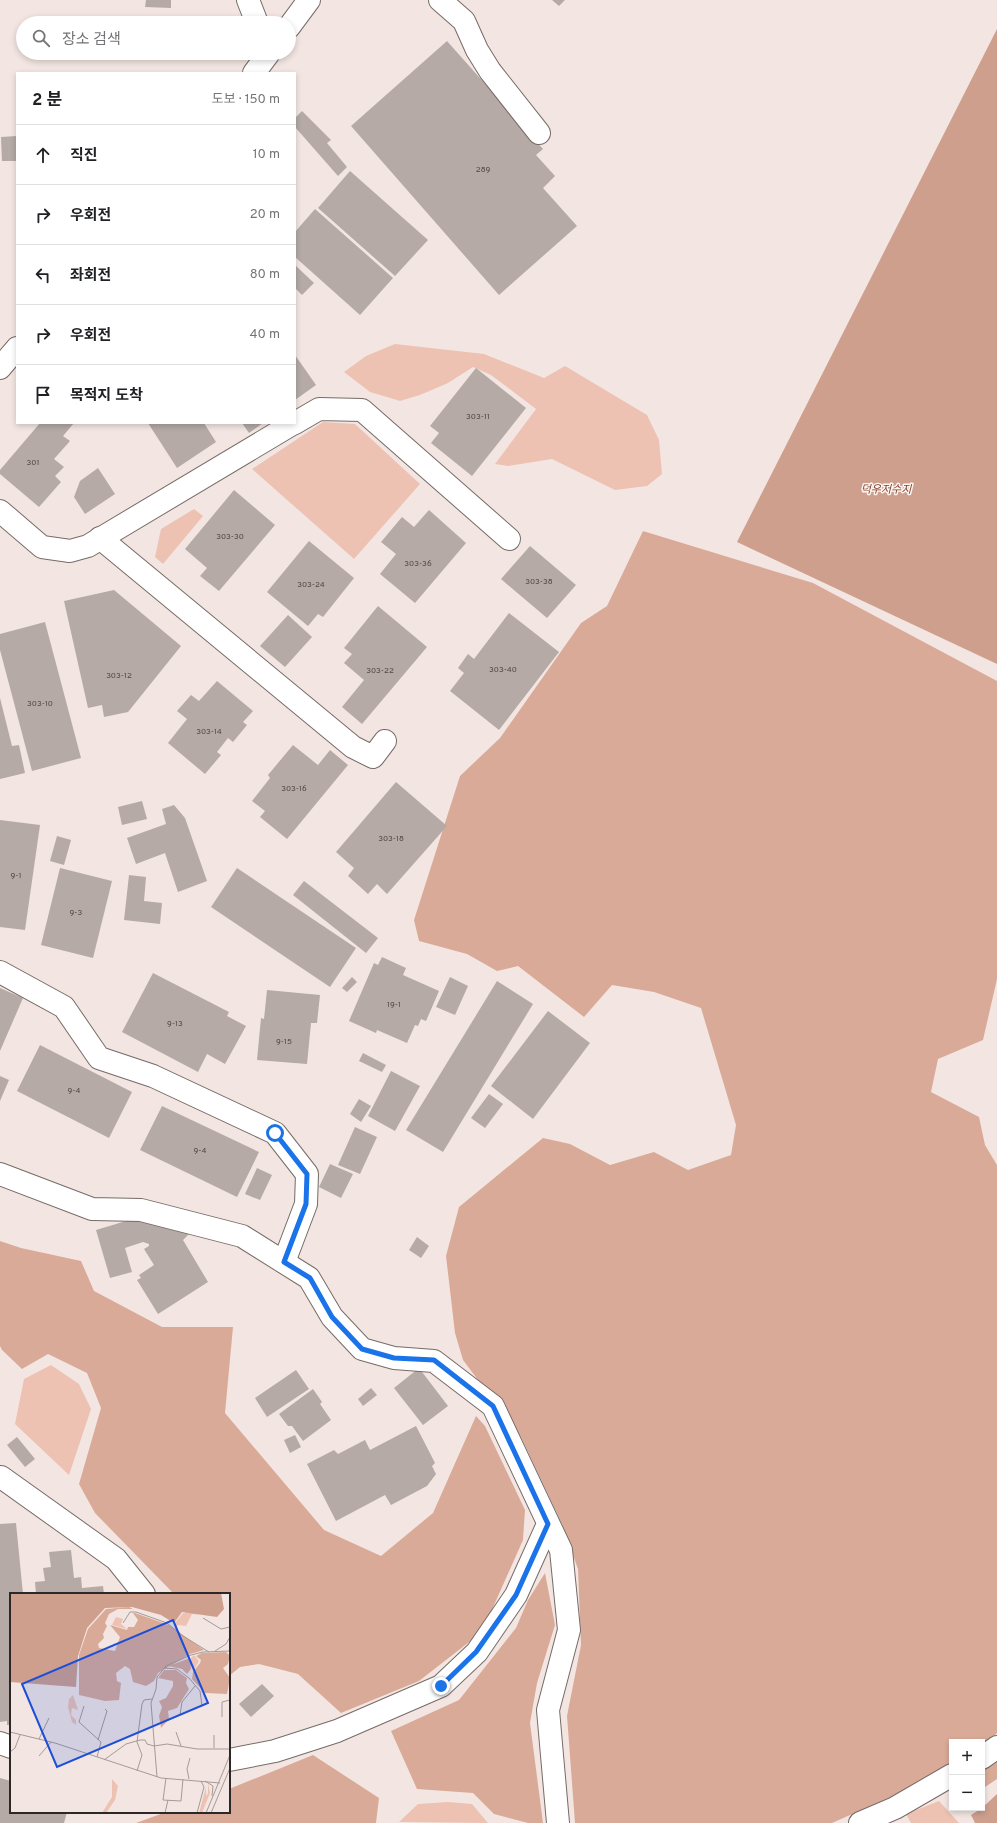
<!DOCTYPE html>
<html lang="ko">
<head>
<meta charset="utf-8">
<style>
  :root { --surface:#fff; --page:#f6f6f6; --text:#202124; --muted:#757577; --line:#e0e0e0 }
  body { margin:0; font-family:Overpass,"Noto Sans KR",sans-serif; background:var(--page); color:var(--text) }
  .controls { position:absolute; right:12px; bottom:12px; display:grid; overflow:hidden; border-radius:0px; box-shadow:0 2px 6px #0003 }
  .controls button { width:36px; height:36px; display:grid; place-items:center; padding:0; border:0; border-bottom:1px solid var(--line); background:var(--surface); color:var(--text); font:20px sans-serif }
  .stop { position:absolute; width:12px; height:12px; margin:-9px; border:3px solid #1a73e8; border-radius:50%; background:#fff }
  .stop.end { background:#1a73e8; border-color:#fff; box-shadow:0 1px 4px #0008 }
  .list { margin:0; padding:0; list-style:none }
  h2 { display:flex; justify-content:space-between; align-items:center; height:52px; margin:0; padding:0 16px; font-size:17px }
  h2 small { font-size:13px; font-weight:400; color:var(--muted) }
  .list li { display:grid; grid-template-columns:26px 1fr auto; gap:12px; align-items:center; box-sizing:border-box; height:60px; padding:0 16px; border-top:1px solid var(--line) }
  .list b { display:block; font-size:15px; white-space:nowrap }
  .list em { font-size:13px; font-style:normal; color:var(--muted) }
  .icon { flex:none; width:22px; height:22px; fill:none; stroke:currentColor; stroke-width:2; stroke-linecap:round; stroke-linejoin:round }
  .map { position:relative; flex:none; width:997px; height:1823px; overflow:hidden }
  .search { position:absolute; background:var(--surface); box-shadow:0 2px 6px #0003; left:16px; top:16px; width:280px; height:44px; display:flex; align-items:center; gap:10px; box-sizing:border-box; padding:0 14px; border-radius:22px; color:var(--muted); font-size:15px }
  .panel { position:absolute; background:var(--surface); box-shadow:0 2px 6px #0003; left:16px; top:72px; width:280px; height:352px; border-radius:0px }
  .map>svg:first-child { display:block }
</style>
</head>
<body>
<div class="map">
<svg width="997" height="1823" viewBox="0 0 997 1823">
  <rect width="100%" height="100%" fill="#f3e6e2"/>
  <g fill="#edc2b2">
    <path d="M395,344l89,10 60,24 21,-12 82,49 12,25 3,34 -15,12 -32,4 -63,-31 -44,7 -13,-2 41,-55 -45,-34 -18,-8 -25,16 -28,12 -20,6 -30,-9 -26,-20 22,-16z"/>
    <path d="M323,422l32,2 65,60 -66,75 -102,-90z"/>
    <path d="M194,509l9,7 -40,48 -8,-7 6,-28z"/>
    <path d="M51,1365l28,19 12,25 -22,66 -54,-51 9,-45z"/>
    <path d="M939,1801l20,22h-48l-5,-9z"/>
    <path d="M448,1802l24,2 16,19 -89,-1 19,-18z"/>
  </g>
  <g fill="#daaa98">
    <path d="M643,531l170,52 184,98v298l-14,61 -45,19 -7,33 48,25 6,28 12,20v568l-15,16v-7h-30v28l-120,53h-257l-8,-107 14,-71 -3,-76 -16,-45 -41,-87 -58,-77 -8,-27 -9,-77 13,-49 84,-69 27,6 40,21 44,-13 34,18 43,-15 5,-30 -35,-117 -47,-16 -42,-7 -28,32 -66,-51 -21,5 -30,-17 -48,-13 -5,-21 46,-144 40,-38 81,-115 26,-17z"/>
    <path d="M0,1241l21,7 60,13 13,30 68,36h71l-8,86 99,117 57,26 52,-43 43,-97 9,10 40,84 -2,30 -41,92 -63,49 -78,32 -43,-39 -39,-10 -19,3 -11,9v-82h-55l-79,-81 -16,-29 22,-76 -14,-35 -39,-19 -26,15 -20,-19 -2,-4z"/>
    <path d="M545,1573l10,52 -18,58 -7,40 13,100h-15l-34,-9 -21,-21 -56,-4 -26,-58 68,-31 57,-72 12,-28z"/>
    <path d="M313,1755l66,43 -3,25h-240l30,-11h63v-23z"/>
    <path d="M997,1758v21l-15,10v-21z"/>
  </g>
  <g fill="#cf9f8e">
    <path d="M997,29v635l-260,-122z"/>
    <path d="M997,1794v29h-22l-4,-8 11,-7z"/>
  </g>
  <g fill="#b5aaa5">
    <path d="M146,0h25v8l-26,-1z"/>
    <path d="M552,0h13l-6,6z"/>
    <path d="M447,41l96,108 -7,6 19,21 -12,12 34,38 -78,69 -148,-169z"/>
    <path d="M302,111l29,29 -4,3 20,24 -9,9 -43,-49v-9z"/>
    <path d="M17,136v25h-15l-1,-24z"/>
    <path d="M350,171l78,69 -33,36 -77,-68z"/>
    <path d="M315,209l78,69 -33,37 -65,-58v-25z"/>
    <path d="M295,265l19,18 -12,12 -7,-7z"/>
    <path d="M295,355l21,30 -21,15z"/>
    <path d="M476,368l50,40 -54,68 -41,-33 8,-10 -9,-7z"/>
    <path d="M40,423h34l-11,13 7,5 -16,18 10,8 -9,9 6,6 -22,25 -39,-33v-4z"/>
    <path d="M148,423h56l12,19 -39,26z"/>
    <path d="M242,423h21l-14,10z"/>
    <path d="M98,468l17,26 -30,20 -11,-17 6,-16z"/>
    <path d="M234,490l41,35 -56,66 -19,-15 7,-8 -22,-19z"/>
    <path d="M429,510l37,33 -51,60 -35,-29 16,-20 -15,-12 21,-25 12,10z"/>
    <path d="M309,541l45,37 -31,39 -5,-3 -10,12 -41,-34z"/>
    <path d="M530,546l46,39 -29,33 -46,-39z"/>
    <path d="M114,590l67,56 -53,66 -24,5 -2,-12 -14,3 -24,-107z"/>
    <path d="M378,606l49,41 -65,77 -20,-17 22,-27 -20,-17 8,-9 -8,-6z"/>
    <path d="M509,613l50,39 -60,78 -49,-39 14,-18 -6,-5 10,-14 6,5z"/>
    <path d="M288,615l24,22 -27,30 -25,-21z"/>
    <path d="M45,622l36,136 -49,13 -32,-121v-16z"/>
    <path d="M217,681l36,30 -10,11 4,3 -14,17 -5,-4 -11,14 4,3 -16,19 -37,-31 19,-24 -10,-8 14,-16 8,6z"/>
    <path d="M0,698l12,48 7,-1 6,28 -25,6z"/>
    <path d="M293,745l25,20 12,-15 18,15 -61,74 -27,-22 5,-6 -13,-10 18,-23 -2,-3z"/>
    <path d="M396,782l51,44 -60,68 -10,-10 -9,10 -20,-18 6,-8 -18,-16z"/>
    <path d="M142,801l5,18 -25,6 -4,-18z"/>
    <path d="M174,805l11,13 22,63 -29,11 -13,-39 -29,11 -9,-26 39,-14 -4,-15z"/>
    <path d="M0,820l40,5 -15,105 -25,-3z"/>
    <path d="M57,836l14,4 -7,25 -14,-4z"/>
    <path d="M60,868l52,13 -19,77 -52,-13z"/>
    <path d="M237,868l119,80 -26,39 -119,-80z"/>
    <path d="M129,875l17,2 -2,24 18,2 -2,21 -36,-4z"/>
    <path d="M304,881l74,57 -12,15 -73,-58z"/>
    <path d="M382,957l24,11 -3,7 36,16 -13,30 -5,-2 -3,7 -3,-1 -8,18 -30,-13 -1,3 -27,-12 25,-58 4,2z"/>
    <path d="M153,973l76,39 -2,4 19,10 -21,38 -18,-10 -9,18 -76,-40z"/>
    <path d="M352,977l5,5 -10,10 -5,-4z"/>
    <path d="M450,977l18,9 -13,29 -19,-8z"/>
    <path d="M497,981l36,23 -90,148 -37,-22z"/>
    <path d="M0,988l23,10 -23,53z"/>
    <path d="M267,990l53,5 -3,28h-6l-4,41 -50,-4 4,-42 3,1z"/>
    <path d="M548,1011l42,32 -57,76 -42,-33z"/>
    <path d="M40,1045l92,47 -23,46 -92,-47z"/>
    <path d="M363,1053l23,12 -4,7 -23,-11z"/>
    <path d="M391,1071l29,15 -25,45 -27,-15z"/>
    <path d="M0,1076l9,4 -9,21z"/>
    <path d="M489,1094l14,10 -18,24 -14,-10z"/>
    <path d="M359,1099l12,7 -10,16 -11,-8z"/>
    <path d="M162,1106l97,46 -22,45 -97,-47z"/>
    <path d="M355,1127l22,10 -17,37 -22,-9z"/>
    <path d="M330,1164l23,10 -12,24 -22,-11z"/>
    <path d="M257,1168l15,7 -12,25 -15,-6z"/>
    <path d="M136,1218h25l9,12 4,-2v3l10,-9 8,9 -9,9 25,42 -50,32 -21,-34 4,-2 -2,-3 15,-10 -10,-16 5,-3v-2l-6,-2 -18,6 7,24 -22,6 -14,-48z"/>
    <path d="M417,1237l12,9 -8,12 -12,-8z"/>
    <path d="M419,1368l29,38 -25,19 -29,-37z"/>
    <path d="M296,1370l13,19 -42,28 -12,-19z"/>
    <path d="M371,1388l6,7 -14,11 -5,-7z"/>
    <path d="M313,1389l9,13 -2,2 11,16 -28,21 -11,-15h-4l-9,-12z"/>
    <path d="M416,1426l19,37 -3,3 4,8 -9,12 -36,19 -6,-10 -49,26 -29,-57 27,-14 4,4 27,-14 5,10z"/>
    <path d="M295,1435l6,12 -11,6 -6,-13z"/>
    <path d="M17,1437l18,22 -10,8 -18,-22z"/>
    <path d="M16,1523l7,71h-12v131h-4v-4l-7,1v-198z"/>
    <path d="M71,1550l3,28 7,-1 1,11 21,-2 1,8h-68l-1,-12 10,-1 -2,-13 8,-1 -2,-15z"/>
    <path d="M262,1684l12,12 -23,21 -12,-13z"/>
    <path d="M0,1778l11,3v31h56l-3,11h-64z"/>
  </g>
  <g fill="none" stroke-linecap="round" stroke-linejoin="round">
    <g stroke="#766b67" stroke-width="24">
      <g id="minor">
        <path d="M248,0l9,23"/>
        <path d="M440,0l24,21 13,29 13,21 49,62"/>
        <path d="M295,423l24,-14 43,1 147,129"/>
        <path d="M0,511l42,36 28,4 18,-5 206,-123"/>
        <path d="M100,538l253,209 20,10 12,-16"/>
        <path d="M0,972l64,35 35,51 54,18 122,57 32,41 -1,30 -22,58"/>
        <path d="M0,1174l92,35 49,1 101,26 67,42 23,39 30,32 32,9 40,3 59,45 68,144 8,80 -21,80 10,113"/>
        <path d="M1,1477l115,82 28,35"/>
        <path d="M0,1743l11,4"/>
        <path d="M982,1758l15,-11"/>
        <path d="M229,1760l46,-9 62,-20 104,-45 36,-34 39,-57 32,-71"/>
        <path d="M860,1823l35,-15 57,-33"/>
      </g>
    </g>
    <g stroke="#766b67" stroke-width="24">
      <g id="major">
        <path d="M289,27l20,-27"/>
        <path d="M254,73l15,-20"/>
        <path d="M0,368l17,-20"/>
      </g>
    </g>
    <use href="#minor" stroke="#fff" stroke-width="22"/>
    <use href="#major" stroke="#fff" stroke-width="22"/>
  </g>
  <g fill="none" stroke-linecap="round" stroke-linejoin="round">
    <path stroke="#1a73e8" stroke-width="5" d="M275,1133l32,41 -1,30 -22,58 26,16 22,39 30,32 32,9 40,2 59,46 55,118 -32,71 -40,57 -35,34"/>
  </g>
  <g text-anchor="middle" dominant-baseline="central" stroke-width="3" stroke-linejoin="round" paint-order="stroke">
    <g font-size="8" fill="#4f4846">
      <text x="483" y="170">289</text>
      <text x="478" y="417">303-11</text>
      <text x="33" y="463">301</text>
      <text x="230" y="537">303-30</text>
      <text x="418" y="564">303-36</text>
      <text x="539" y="582">303-38</text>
      <text x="311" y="585">303-24</text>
      <text x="503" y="670">303-40</text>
      <text x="380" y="671">303-22</text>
      <text x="119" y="676">303-12</text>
      <text x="40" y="704">303-10</text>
      <text x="209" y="732">303-14</text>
      <text x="294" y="789">303-16</text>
      <text x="391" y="839">303-18</text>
      <text x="16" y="876">9-1</text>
      <text x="76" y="913">9-3</text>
      <text x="394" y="1005">19-1</text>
      <text x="175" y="1024">9-13</text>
      <text x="284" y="1042">9-15</text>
      <text x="74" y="1091">9-4</text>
      <text x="200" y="1151">9-4</text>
    </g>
    <g font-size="11" font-style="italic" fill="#81432b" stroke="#fef4f1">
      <text x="886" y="490">덕우저수지</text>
    </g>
  </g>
  <g transform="translate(10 1593)">
    <rect width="220" height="220" fill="#f3e6e2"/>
    <path d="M178,19l13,3 -9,-1 -6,12 -8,-1 -2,3 -2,-4 9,-11zM106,24l7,2 -2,5 6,5 -15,-4zM184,62l5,6 -5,9 -4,-6 1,-6zM63,102l5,15 -6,-2 -1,7 5,5v5l-4,-3 -4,-15 1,-8zM102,186l6,7 -3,14 -9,13h-4l10,-16zM198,190l2,10 -8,20h-3l7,-26v9l2,-3z" fill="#edc2b2"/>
    <path d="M119,14l4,2h-15l-9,5 -4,9 2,3 -4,8 1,4 -6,6 1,4 16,3 5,-14 -10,-12 17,5 1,-3h6l4,-7 -5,-7h2l34,12 35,25 -14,4 -32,19 -4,8 -8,5 -13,-4 -3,-13 -5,-3 -9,7 1,8 4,2 -2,17 -14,1 -26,-6v-40l9,-26 18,-20zM216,59l4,4 -2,8 -5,4 7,10 -3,16 -22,-1 -13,-14 1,-7 7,-9 1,-3 -5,-4 6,-3zM180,65l1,11 -4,5 -5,-5 -14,-3zM154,77h12l11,8 -1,5 3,6 -12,19 -9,3 1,8 -8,9 -2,-12 3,-9 -3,-6 7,-3 7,-12v-5l-15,-3z" fill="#daaa98"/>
    <path d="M0,0h211l3,16 -7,8 -35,-5 -8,11 -13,-8 -29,-8 -27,1 -18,20 -9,28 -2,31 -66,-5z" fill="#cf9f8e"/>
    <path fill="none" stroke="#a49a97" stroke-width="1" d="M193,25l18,11 9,-2M113,30l7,-11h6l31,11 16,13 26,16M205,58l11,-7 4,-7M154,75l13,1 12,9 11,13 2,15M74,113l-5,16 22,20 -4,15M170,122l2,-13 13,-16M212,124v-15l8,-2M0,139l45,11 106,35 59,5M166,139l5,14M204,142v13M29,146l10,-21M88,147l9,-29 -2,-2M0,159l5,-4 5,-13M29,163l12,-14M94,167l22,-16 14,-4h5l2,4 7,2 13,-2 30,5h33M127,178l5,-16 -5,-13 5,-38 2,-4 8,-1M147,184l-6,-74 5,-14 1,-12 9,-11 25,-11 12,-3 27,-1M156,185l-3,22 18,1 2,-22M179,186l-2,-10 3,-11M195,188l8,5 -1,10M155,220l3,-13M187,220l7,-26 -3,-6M196,220l24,-58M201,220l19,-45"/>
    <path fill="#1d4ed8" fill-opacity="0.15" stroke="#1d4ed8" stroke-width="2" d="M163,27l35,83 -151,64 -35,-83z"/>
    <rect width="220" height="220" fill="none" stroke="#2d2827" stroke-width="2"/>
  </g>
</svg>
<div class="controls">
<button>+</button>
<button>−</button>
</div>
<div class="stop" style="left:275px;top:1133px"></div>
<div class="stop end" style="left:441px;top:1686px"></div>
<div class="search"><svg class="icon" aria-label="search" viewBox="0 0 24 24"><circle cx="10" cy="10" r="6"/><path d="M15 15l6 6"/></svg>장소 검색</div>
<section class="panel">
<h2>2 분<small>도보 · 150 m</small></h2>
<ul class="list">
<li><svg class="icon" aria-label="ahead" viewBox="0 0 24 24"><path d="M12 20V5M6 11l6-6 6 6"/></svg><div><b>직진</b></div><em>10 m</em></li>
<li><svg class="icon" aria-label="right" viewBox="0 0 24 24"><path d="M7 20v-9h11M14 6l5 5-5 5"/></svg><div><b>우회전</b></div><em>20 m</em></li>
<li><svg class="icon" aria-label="left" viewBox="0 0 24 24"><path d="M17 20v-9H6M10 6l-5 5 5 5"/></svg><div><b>좌회전</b></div><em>80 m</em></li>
<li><svg class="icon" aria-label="right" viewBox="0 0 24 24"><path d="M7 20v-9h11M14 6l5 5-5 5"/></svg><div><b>우회전</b></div><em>40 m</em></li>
<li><svg class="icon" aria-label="arrive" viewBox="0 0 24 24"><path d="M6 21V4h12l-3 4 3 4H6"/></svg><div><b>목적지 도착</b></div></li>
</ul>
</section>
</div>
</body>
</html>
